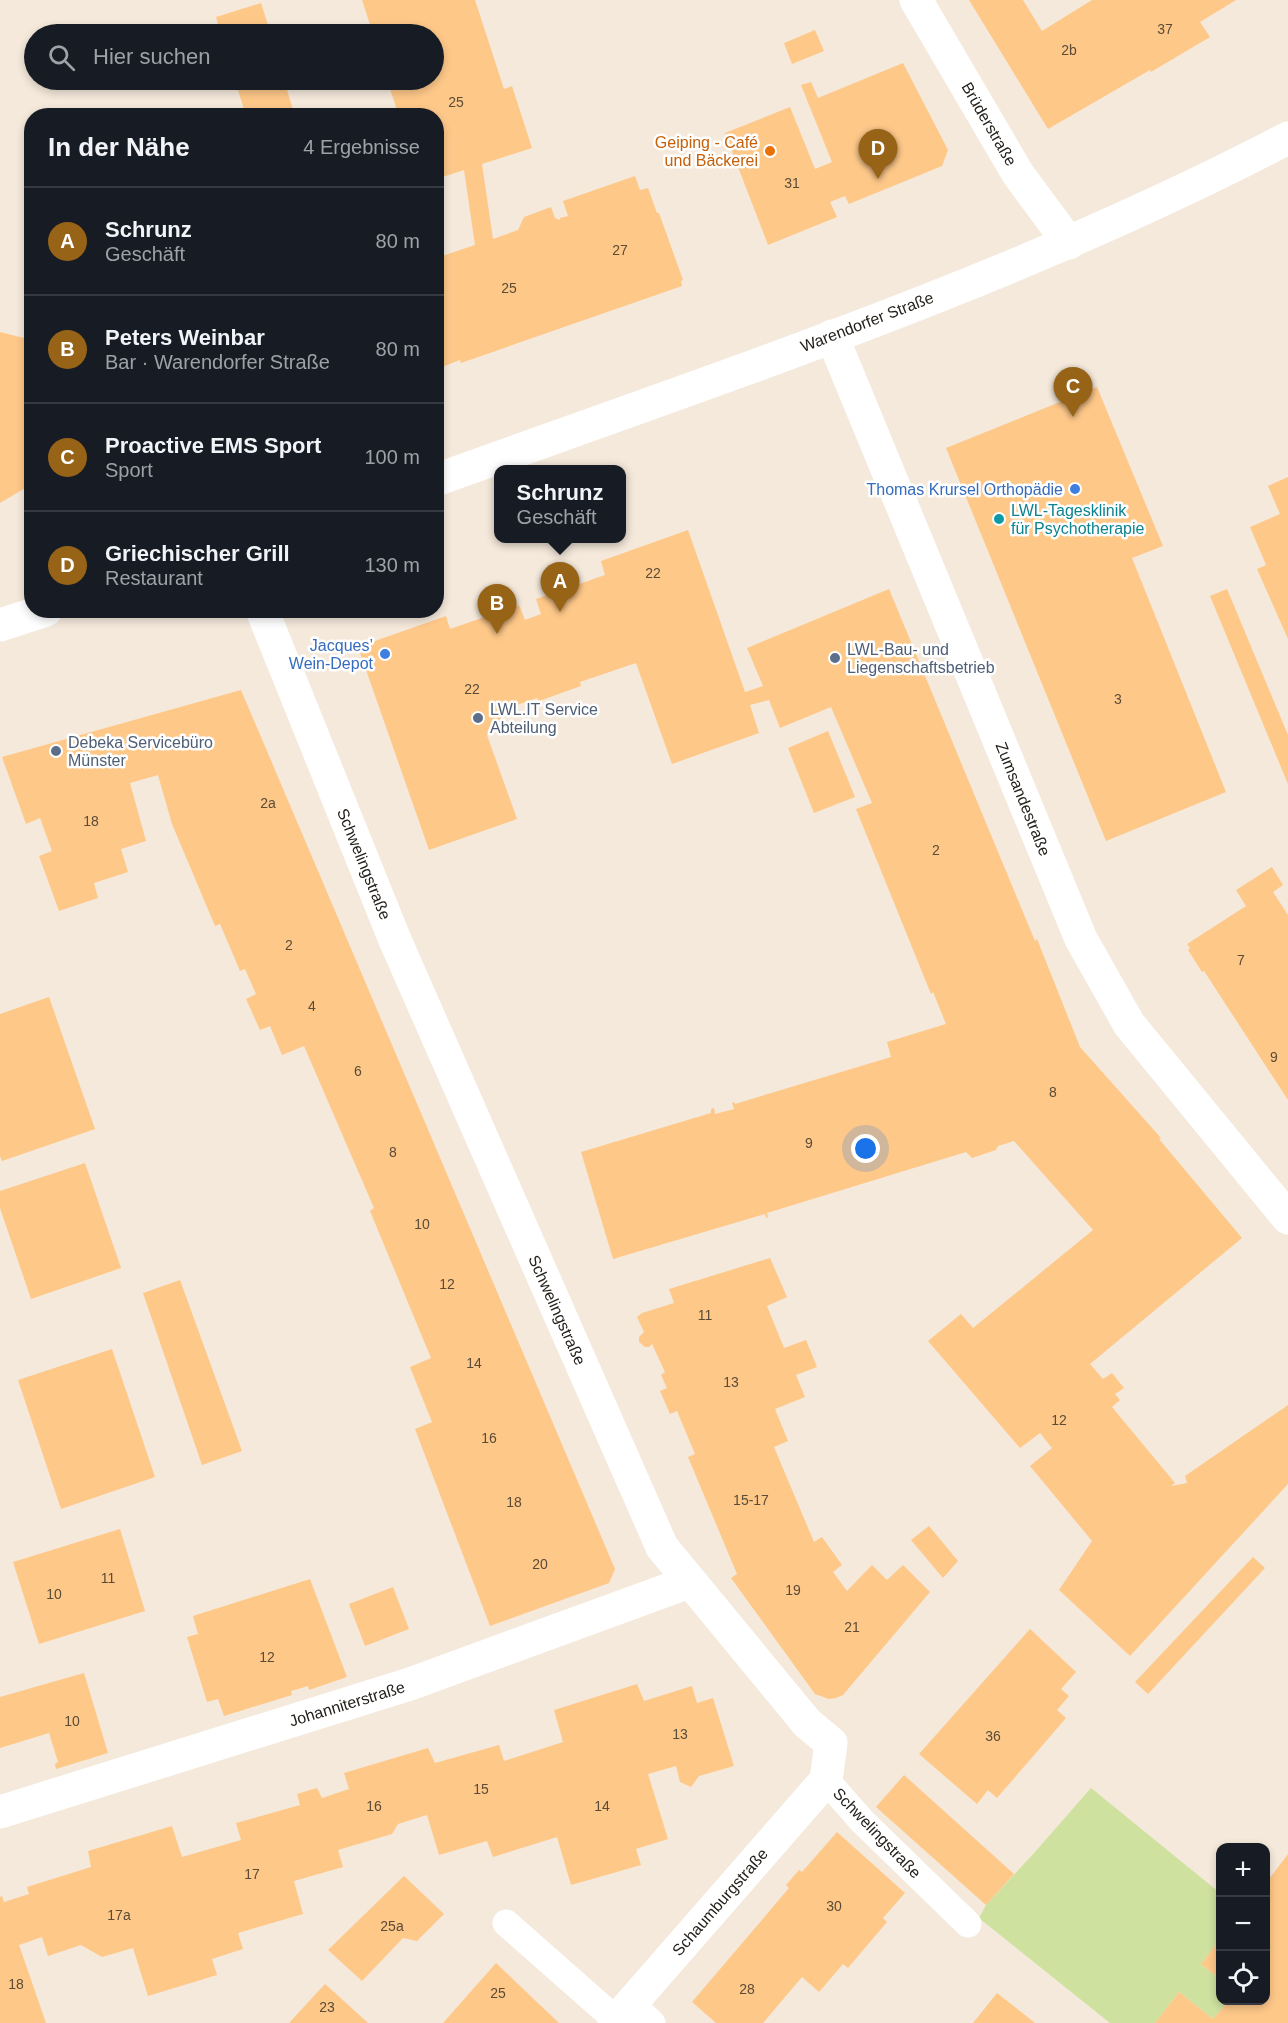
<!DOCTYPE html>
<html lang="de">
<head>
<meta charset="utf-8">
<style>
  :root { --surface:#171b24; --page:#242831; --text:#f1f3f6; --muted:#9ea1a6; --line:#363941; --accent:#966317 }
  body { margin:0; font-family:Helvetica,sans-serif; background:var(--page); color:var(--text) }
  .controls { position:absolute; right:18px; bottom:18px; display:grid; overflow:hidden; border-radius:12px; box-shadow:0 3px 9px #0003 }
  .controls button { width:54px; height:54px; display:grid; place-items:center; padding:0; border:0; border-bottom:2px solid var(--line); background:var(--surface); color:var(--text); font:30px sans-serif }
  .you { position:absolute; left:866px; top:1149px; width:21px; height:21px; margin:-15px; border:4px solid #fff; border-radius:50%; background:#1a73e8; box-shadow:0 0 0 9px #1a73e833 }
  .badge { display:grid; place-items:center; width:39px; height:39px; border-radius:50%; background:var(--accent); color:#fff; font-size:20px; font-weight:700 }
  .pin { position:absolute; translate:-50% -50px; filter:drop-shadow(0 2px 3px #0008) }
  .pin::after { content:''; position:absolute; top:32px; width:21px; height:18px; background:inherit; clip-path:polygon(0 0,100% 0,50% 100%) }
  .popup { position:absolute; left:494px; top:465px; width:132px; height:78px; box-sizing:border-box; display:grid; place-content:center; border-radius:12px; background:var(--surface); filter:drop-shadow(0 2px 4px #0005); font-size:20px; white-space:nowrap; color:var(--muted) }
  .popup b { font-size:22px; color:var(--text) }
  .popup::after { content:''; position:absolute; left:50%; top:100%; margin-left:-12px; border:12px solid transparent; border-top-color:var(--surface) }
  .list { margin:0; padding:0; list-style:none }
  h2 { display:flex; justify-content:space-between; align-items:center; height:78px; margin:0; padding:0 24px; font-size:26px }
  h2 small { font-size:20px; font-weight:400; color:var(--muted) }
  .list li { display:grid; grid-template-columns:39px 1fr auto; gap:18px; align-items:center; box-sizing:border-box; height:108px; padding:0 24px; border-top:2px solid var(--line) }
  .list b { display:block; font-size:22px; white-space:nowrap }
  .list p { margin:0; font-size:20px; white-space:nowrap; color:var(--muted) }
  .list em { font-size:20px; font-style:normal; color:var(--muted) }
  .icon { flex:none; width:33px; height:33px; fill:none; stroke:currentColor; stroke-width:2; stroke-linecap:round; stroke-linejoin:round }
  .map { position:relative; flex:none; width:1288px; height:2023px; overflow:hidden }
  .search { position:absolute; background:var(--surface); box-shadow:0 3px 9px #0003; left:24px; top:24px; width:420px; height:66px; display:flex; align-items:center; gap:15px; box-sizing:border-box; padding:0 21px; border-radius:33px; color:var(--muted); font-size:22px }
  .panel { position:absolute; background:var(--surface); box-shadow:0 3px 9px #0003; left:24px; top:108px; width:420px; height:510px; border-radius:24px }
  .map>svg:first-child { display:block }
</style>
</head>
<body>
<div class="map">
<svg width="1288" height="2023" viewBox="0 0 1288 2023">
  <rect width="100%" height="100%" fill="#f5e9db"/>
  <path fill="#cee19e" d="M1091,1788l129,105v46l-19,25 19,15v21l9,1 -16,18 -34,-27 -24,31h-45l-131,-105 7,-13 49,-53z"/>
  <g fill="#fec889">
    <path d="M362,0h113l29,89 8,-3 20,62 -50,16 11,75 25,-9 6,-13 27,-10 4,11 5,2v-2l8,-2 -5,-15 72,-25 5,14 8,-2 9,25h2l24,67 -2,1 1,5 -221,77 -1,-3 -18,7v3l-6,1v-113l39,-13 -11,-75 -28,9v-63h-37l-12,-36h47v-46h-61z"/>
    <path d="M969,0h54l19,31 50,-31h144l-36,22 10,15 -59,35 -1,-2 -102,59z"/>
    <path d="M261,3l10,31h-50l-5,-17z"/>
    <path d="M815,30l9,21 -32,13 -8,-21z"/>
    <path d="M903,63l45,87 -6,16 -93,38 -4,-8 -15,6 7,15 -69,28 -43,-112 65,-26 25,62 17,-7 -31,-77 10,-3 7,16z"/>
    <path d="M235,80h49l11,36h-49z"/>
    <path d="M0,332l32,8v144l-32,19z"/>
    <path d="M1097,387l66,159 -31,12 94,234 -120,49 -160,-393z"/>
    <path d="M1288,477v162l-31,-70 9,-4 -16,-38 30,-13 -12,-28z"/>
    <path d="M688,530l57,162 18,-6 -16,-38 142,-59 146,352 2,-2 43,108 81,91 -2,1 83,99 -152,126 13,15 9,-6 12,15 -9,6 5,6 -8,7 63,76 -4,3 16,-3 -2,-7 103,-71v79l-158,172 -71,-66 33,-49 -62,-75 22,-18 -12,-15 -20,15 -92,-107 33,-27 12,14 120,-98 -79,-89 -16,5 -2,4 -24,8 -6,-6 -199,61 1,4 -2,1 -1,-4 -152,45 -32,-107 130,-39v-4l3,-1 1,6 19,-5 -2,-6 2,-1 1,2 156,-47 -4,-15 59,-18 -13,-32 -2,2 -75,-185 16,-6 -41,-96 -51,21 -11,-28 -19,5 9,28 -87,31 -36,-101 -56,19 1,4 -42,15 -2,-3 -38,13 5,17 -17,7 30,84 -88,31 -71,-203 88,-31 4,13 69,-24 6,15 16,-6 -5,-15 69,-24 -4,-14z"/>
    <path d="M1227,589l61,146v49l-78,-188z"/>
    <path d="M241,690l374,879 -6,14 -119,43 -75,-197 17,-7 -22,-55 21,-9 -61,-147 4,-3 -70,-162 -22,9 -12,-29 -10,4 -14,-31 10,-5 -11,-25 -5,2 -20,-47 -5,2 -43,-102 -14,-49 -28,8 16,58 -25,8 7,23 -34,11 4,15 -39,13 -20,-55 13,-5 -12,-33 -14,6 -24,-67z"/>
    <path d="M828,731l27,66 -41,16 -26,-65z"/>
    <path d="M1272,867l11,18 -10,7 15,23v185l-84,-129 -2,1 -14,-22 2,-2 -3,-4 59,-38 -10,-16z"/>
    <path d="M49,997l46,132 -93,32 -2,-5v-142z"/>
    <path d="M85,1163l36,105 -90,31 -31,-91v-17z"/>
    <path d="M770,1258l17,39 -20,9 17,42 22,-8 11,27 -21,8 9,22 -30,12 13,32 -14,6 40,95 8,-5 20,28 -9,7 14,19 25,-26 15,15 16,-15 27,27 -87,103 -7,3 -7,1 -14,-5 -84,-116 6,-4 -49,-117 7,-3 -18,-43 -7,3 -10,-23 7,-3 -6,-13 4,-3 -13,-28 -3,3h-4l-6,-5v-5l5,-5 -7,-15 5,-4 32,-10 -5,-14z"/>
    <path d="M180,1280l62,171 -40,14 -59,-172z"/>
    <path d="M112,1349l43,128 -94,32 -43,-129z"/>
    <path d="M929,1526l29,35 -15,17 -32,-38z"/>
    <path d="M120,1529l25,82 -106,33 -26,-82z"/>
    <path d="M1253,1557l12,11 -117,126 -13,-12z"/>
    <path d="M310,1579l37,98 -38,13 -1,-4 -17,5 1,4 -68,21 -6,-17 -11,3 -20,-65 11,-3 -5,-18z"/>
    <path d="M393,1587l16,42 -44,17 -16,-42z"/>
    <path d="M1030,1629l46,43 -15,17 8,7 -12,14 9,8 -69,80 -9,-8 -11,14 -58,-50z"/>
    <path d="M84,1673l24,80 -52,16 -1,-5 3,-2 -9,-29 -49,15v-51z"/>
    <path d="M637,1684l7,17 48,-15 5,17 16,-5 21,68 -35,10 -8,11 -11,-5 -4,-16 -28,8 20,65 -32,10 5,16 -70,20 -14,-48 -64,20 -6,-16 -48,14 -12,-40 -29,9 -6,10 -54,16 5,17 -49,14 9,33 -65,19 5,16 -31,10 5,16 -69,21 -15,-48 -31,9 -21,-12 -33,11 -6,-19 -23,8 27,78h-46v-126l2,-1 2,6 25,-8 -2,-7 64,-20 -3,-16 84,-25 10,31 59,-17 -5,-17 64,-18 -3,-11 20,-6 5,10 27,-9 -5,-16 84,-25 7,15 64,-18 5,16 59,-19 -9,-32z"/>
    <path d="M904,1775l110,99 -28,31 -110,-98z"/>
    <path d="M837,1832l68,61 -22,25 4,4 -39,46 -5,-4 -24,28 -17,-15 -39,46h-47l-24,-21 97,-114 -3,-3 13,-15 3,2z"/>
    <path d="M1288,1854v169h-133l24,-31 34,27 16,-18h37v-118z"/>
    <path d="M404,1876l40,38 -27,27 -14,-3 -41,43 -34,-31z"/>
    <path d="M1220,1939v40l-19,-15z"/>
    <path d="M496,1963l63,60h-116z"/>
    <path d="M325,1984l9,8 34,31h-79z"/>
    <path d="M997,1993l38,30h-62z"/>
  </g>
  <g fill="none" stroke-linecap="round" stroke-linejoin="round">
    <g stroke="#fff" stroke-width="27">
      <path d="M826,1780l36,41 106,103"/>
      <path d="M506,1923l110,97"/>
      <path d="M630,2003l22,20"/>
    </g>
    <g stroke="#fff" stroke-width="33">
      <path d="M916,0l102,174 51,69"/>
      <path d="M832,336l249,603 48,85 159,194"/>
      <path d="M262,610l133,330 267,607 145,176 24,20 -5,37 -212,243"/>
      <path d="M0,1812l410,-128 279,-102"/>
    </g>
    <g stroke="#fff" stroke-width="33">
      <path d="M436,480c286,-103 583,-201 852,-342"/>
      <path d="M0,625l46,-15"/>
    </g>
  </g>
  <circle fill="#e8710a" stroke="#fff" stroke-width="2" cx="770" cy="151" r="6"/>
  <g fill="#3f7fe0" stroke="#fff" stroke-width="2">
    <circle cx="1075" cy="489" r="6"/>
    <circle cx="385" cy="654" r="6"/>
  </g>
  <circle fill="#0f9aa8" stroke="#fff" stroke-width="2" cx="999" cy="519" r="6"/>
  <g fill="#5c6f8a" stroke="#fff" stroke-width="2">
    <circle cx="835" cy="658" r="6"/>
    <circle cx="478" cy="718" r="6"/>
    <circle cx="56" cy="751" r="6"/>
  </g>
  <g text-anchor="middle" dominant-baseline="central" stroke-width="5" stroke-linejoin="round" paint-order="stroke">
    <g font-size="14" fill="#5b4b37">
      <text x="1165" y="29">37</text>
      <text x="1069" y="50">2b</text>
      <text x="456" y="102">25</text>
      <text x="792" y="183">31</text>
      <text x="620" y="250">27</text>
      <text x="509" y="288">25</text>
      <text x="653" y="573">22</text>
      <text x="472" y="689">22</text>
      <text x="1118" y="699">3</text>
      <text x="268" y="803">2a</text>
      <text x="91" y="821">18</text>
      <text x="936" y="850">2</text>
      <text x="289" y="945">2</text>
      <text x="1241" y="960">7</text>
      <text x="312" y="1006">4</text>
      <text x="1274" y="1057">9</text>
      <text x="358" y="1071">6</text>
      <text x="1053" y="1092">8</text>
      <text x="809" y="1143">9</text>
      <text x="393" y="1152">8</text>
      <text x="422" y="1224">10</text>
      <text x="447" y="1284">12</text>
      <text x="705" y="1315">11</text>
      <text x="474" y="1363">14</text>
      <text x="731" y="1382">13</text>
      <text x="1059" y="1420">12</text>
      <text x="489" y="1438">16</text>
      <text x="751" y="1500">15-17</text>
      <text x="514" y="1502">18</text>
      <text x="540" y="1564">20</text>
      <text x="108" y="1578">11</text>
      <text x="793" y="1590">19</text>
      <text x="54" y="1594">10</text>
      <text x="852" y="1627">21</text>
      <text x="267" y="1657">12</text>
      <text x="72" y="1721">10</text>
      <text x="680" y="1734">13</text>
      <text x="993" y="1736">36</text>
      <text x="481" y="1789">15</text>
      <text x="374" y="1806">16</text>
      <text x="602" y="1806">14</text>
      <text x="252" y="1874">17</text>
      <text x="834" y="1906">30</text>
      <text x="119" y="1915">17a</text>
      <text x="392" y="1926">25a</text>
      <text x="16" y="1984">18</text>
      <text x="747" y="1989">28</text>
      <text x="498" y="1993">25</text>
      <text x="327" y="2007">23</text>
    </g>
    <g font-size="16" fill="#25211c" stroke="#fff">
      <text transform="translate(989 124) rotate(60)">Brüderstraße</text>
      <text transform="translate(867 322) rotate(-21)">Warendorfer Straße</text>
      <text transform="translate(1023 799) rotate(68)">Zumsandestraße</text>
      <text transform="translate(364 864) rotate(68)">Schwelingstraße</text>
      <text transform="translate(557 1310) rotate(66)">Schwelingstraße</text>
      <text transform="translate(347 1704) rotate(-17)">Johanniterstraße</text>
      <text transform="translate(877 1833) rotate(46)">Schwelingstraße</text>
      <text transform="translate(720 1902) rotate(-49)">Schaumburgstraße</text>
    </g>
    <g font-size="16" fill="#c56008" stroke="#fff" text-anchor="end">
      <text x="758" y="142">Geiping - Café<tspan x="758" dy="18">und Bäckerei</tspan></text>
    </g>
    <g font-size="16" fill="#366cbe" stroke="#fff" text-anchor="end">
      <text x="1063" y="489">Thomas Krursel Orthopädie</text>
      <text x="373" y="645">Jacques’<tspan x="373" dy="18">Wein-Depot</tspan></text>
    </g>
    <g font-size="16" fill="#0d838f" stroke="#fff" text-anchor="start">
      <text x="1011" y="510">LWL-Tagesklinik<tspan x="1011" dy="18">für Psychotherapie</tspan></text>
    </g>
    <g font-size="16" fill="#4e5e75" stroke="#fff" text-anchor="start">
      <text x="847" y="649">LWL-Bau- und<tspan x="847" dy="18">Liegenschaftsbetrieb</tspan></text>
      <text x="490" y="709">LWL.IT Service<tspan x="490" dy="18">Abteilung</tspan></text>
      <text x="68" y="742">Debeka Servicebüro<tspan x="68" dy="18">Münster</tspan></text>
    </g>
  </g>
</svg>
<div class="controls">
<button>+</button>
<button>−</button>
<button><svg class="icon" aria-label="locate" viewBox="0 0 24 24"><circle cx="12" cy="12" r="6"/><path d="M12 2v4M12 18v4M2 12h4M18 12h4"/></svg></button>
</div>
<div class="you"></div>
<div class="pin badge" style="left:560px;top:612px">A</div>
<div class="popup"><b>Schrunz</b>Geschäft</div>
<div class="pin badge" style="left:497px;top:634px">B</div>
<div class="pin badge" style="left:1073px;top:417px">C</div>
<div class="pin badge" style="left:878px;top:179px">D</div>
<div class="search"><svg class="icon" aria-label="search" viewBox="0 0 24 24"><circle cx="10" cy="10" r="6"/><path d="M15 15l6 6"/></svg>Hier suchen</div>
<section class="panel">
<h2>In der Nähe<small>4 Ergebnisse</small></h2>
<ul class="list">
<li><span class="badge">A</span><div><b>Schrunz</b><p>Geschäft</p></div><em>80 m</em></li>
<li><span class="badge">B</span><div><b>Peters Weinbar</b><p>Bar · Warendorfer Straße</p></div><em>80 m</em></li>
<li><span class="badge">C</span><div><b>Proactive EMS Sport</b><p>Sport</p></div><em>100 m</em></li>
<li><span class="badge">D</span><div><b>Griechischer Grill</b><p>Restaurant</p></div><em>130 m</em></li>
</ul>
</section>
</div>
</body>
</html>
